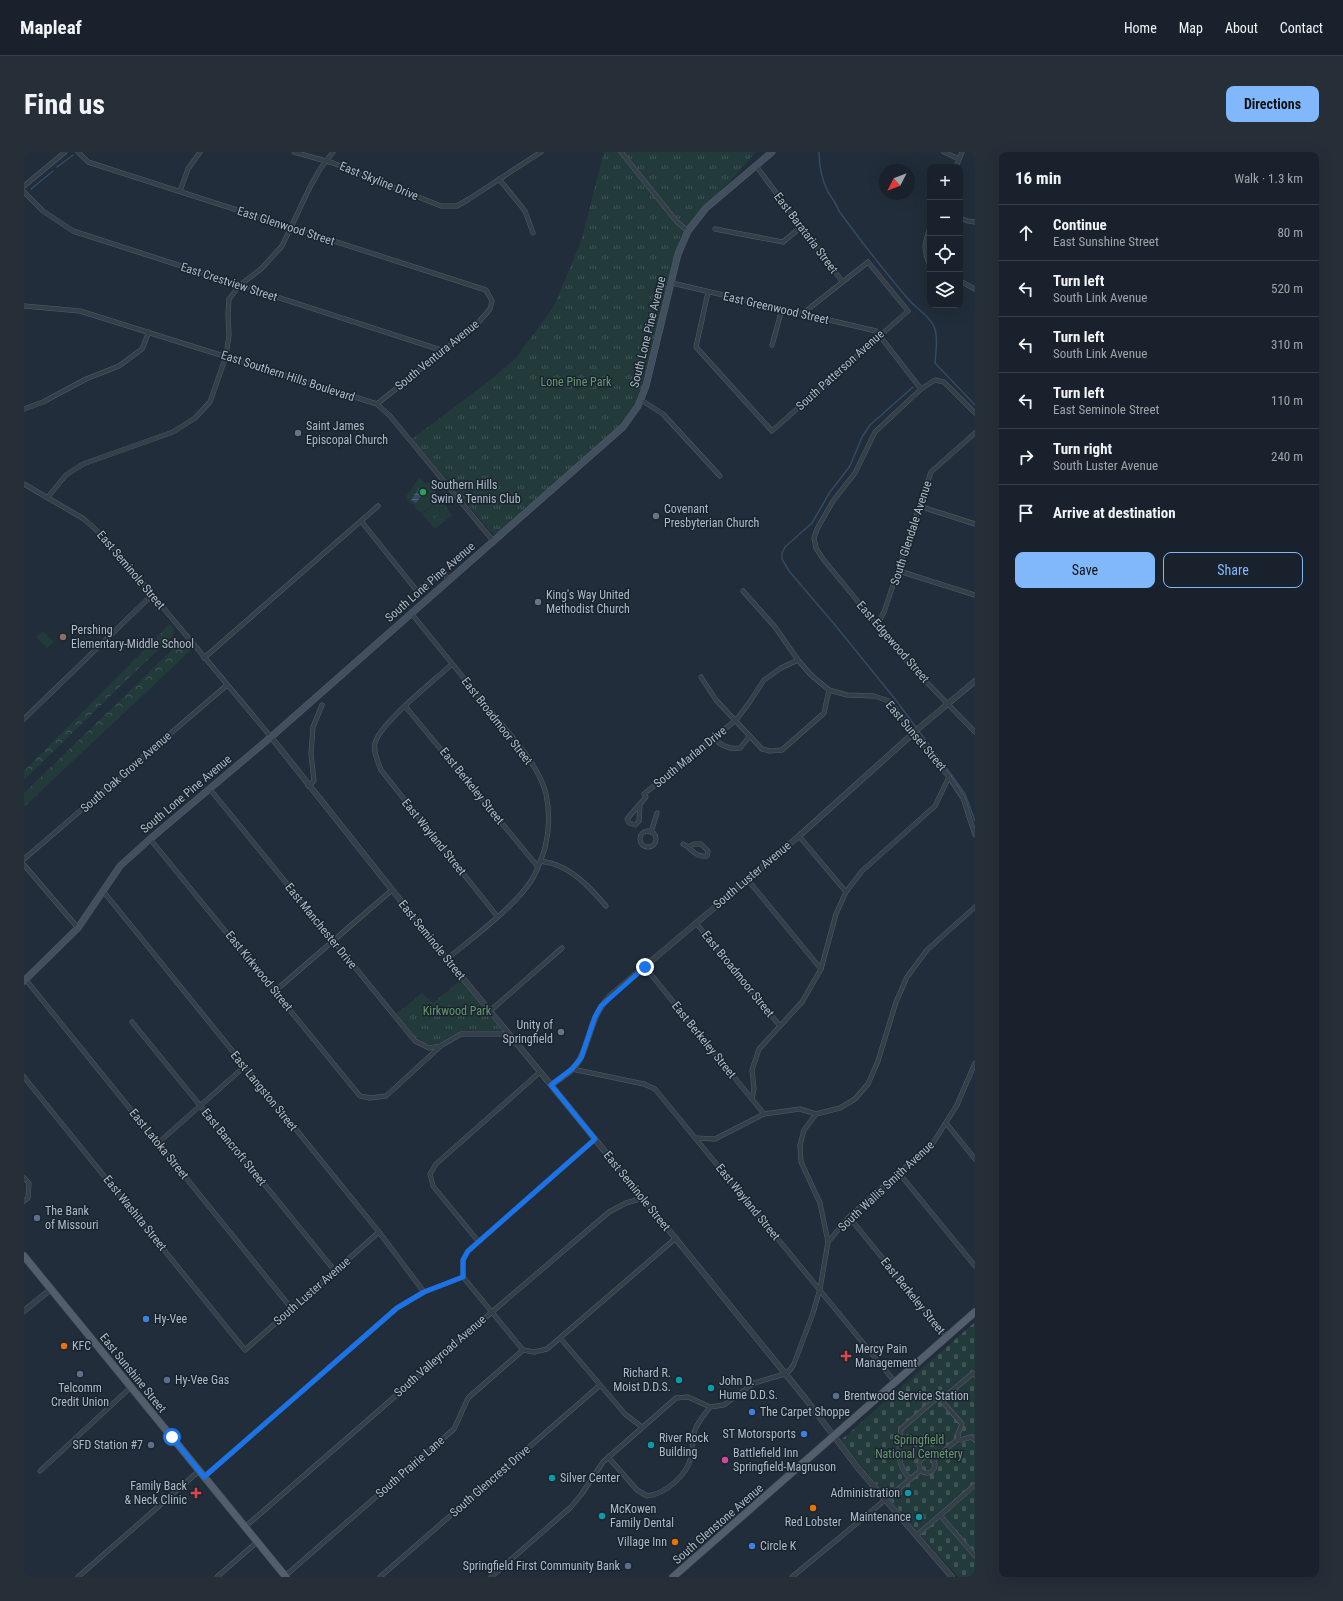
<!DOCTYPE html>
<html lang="en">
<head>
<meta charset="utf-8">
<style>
  :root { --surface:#19222c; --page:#262f38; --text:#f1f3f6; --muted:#9fa4a9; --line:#373f48; --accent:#80b8fb }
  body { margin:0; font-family:"Roboto Condensed",sans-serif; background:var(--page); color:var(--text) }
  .controls { position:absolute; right:12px; top:12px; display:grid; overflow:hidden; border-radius:8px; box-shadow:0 4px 16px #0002 }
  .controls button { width:36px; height:36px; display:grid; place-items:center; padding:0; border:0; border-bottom:1px solid var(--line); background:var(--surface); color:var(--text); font:20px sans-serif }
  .compass { position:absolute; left:855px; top:12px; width:36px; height:36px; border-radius:50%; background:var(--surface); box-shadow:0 4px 16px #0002; rotate:228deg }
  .stop { position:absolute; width:12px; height:12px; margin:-9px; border:3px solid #1a73e8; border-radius:50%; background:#fff }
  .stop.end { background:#1a73e8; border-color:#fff; box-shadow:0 1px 4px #0008 }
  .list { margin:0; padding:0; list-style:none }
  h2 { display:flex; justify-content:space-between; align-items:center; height:52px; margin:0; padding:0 16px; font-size:17px }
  h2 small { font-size:13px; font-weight:400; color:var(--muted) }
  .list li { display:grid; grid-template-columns:26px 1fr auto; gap:12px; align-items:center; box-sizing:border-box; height:56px; padding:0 16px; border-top:1px solid var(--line) }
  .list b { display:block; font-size:15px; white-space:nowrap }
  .list p { margin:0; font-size:13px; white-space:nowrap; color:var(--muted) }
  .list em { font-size:13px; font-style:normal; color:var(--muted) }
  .actions { display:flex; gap:8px; padding:12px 16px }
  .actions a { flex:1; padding:9px 0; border:1px solid var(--accent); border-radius:8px; text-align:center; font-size:14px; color:var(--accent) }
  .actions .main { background:var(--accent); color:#111 }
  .icon { flex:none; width:22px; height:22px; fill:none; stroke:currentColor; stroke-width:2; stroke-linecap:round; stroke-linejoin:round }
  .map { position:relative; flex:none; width:951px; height:1425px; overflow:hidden; border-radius:8px }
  header { display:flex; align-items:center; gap:24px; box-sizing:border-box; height:56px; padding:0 20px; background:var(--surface); border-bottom:1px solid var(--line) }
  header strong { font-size:19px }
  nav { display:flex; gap:22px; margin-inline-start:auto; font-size:14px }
  .intro { display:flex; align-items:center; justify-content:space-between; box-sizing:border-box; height:96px; padding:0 24px }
  h1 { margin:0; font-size:28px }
  .button { padding:10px 18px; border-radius:8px; background:var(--accent); color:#111; font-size:14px; font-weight:700 }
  main { display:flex; gap:24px; padding:0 24px }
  aside { flex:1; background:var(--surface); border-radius:8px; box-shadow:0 4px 16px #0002 }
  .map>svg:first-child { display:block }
</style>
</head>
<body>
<header>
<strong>Mapleaf</strong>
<nav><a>Home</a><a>Map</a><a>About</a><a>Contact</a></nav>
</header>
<div class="intro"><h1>Find us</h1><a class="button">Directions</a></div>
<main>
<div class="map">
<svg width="951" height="1425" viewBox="0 0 951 1425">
  <defs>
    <pattern id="grass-tufts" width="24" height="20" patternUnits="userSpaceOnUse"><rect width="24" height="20" fill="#233a3b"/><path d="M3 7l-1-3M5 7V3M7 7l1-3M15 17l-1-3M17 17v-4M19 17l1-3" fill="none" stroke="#405456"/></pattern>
    <pattern id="forest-crowns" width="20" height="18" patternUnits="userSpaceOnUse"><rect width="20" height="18" fill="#233a3b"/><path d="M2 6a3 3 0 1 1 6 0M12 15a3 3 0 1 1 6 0" fill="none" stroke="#405456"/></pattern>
    <pattern id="cemetery-stones" width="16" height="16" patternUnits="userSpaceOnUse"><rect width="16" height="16" fill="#233a3b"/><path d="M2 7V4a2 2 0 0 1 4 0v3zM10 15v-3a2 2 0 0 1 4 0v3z" fill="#405456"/></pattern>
    <pattern id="water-rules" width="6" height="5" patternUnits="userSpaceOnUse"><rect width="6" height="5" fill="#344a62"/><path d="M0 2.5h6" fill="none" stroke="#4f6277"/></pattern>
  </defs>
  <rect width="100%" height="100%" fill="#212d3a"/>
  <g fill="url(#grass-tufts)">
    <path d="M580,0h152l-76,85 -33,139 -7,20 -16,27 -125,110 -5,1 -4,-3 -78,-92 77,-58 28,-24 37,-51 27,-65z"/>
    <path d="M416,347l12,16 -17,14 -13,-15z"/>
    <path d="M437,828l40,50 -2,1c-13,1 -28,-1 -41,2 -7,2 -12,8 -19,10 -20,7 -33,-15 -44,-28l27,-22 11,10z"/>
  </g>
  <g fill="url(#forest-crowns)">
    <path d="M146,472c4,4 5,7 2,12l-148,144v-9z"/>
    <path d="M157,491l5,1 6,5 -168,158v-14l152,-147z"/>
  </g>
  <path fill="url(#cemetery-stones)" d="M951,1170v255h-17l-74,-84 -42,-51 -1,-2z"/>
  <g fill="#233a3b">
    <path d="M395,326l7,6 2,-2 5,4 6,13 -17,14 -7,-4v-3l-10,-8z"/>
    <path d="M414,351l4,6 -11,9 -5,-5z"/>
    <path d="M420,358l4,6 -12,9 -4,-5z"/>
    <path d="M19,479l11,11 -7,6 -11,-11z"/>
  </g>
  <path fill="url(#water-rules)" d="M395,336l5,4 -8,11 -5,-3z"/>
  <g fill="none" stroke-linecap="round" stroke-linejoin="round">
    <g stroke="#344a62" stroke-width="1.5">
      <path d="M795,0c0,13 3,28 9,40 4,6 8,11 11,19 22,30 45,60 70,89 8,9 22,17 26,29 3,10 1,23 0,34l40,42"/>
      <path d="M33,15l16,-12"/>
      <path d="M7,37l22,-18"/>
      <path d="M889,235l-43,38 -8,12 -12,29 -20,26 -18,31 -27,24 -3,6v6l7,12 46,54 60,74 58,78 12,17 10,27"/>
    </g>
    <g stroke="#525d68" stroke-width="5">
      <g id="minor">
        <path d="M54,0l10,10 398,128 6,11 -2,8 -12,14 -101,81"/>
        <path d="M270,0l39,11 108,43h16l12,-7 72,-47"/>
        <path d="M597,0l56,70 11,9"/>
        <path d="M920,0l15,7"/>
        <path d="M732,14l86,115"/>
        <path d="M932,15l6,-15"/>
        <path d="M475,27l26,32 8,22"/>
        <path d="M0,34l41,-34"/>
        <path d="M156,39l8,-22 12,-17"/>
        <path d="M0,40l19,19 30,20 371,120"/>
        <path d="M936,66l8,3 7,1"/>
        <path d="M906,76c-6,16 -7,22 0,37"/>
        <path d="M691,77l68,13 18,-15"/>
        <path d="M936,129l15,8"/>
        <path d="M648,131l204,48 45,58 14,-9 9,2 31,31"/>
        <path d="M684,140l-12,55 76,84 136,-120 -40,-49 -66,52"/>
        <path d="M0,154l56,5 297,93 13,12 104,126"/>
        <path d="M748,193l10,-36"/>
        <path d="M897,237l-46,43 -20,41 -22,28 -16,28 -3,9 2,10 7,11 87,106 65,67"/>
        <path d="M617,248l22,14 57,62"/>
        <path d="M0,257l19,-7 43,-23 33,-13 23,-17 7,-17"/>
        <path d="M0,332l60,35 21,19 166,199"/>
        <path d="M24,345l18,-22 17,-11 90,-32 22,-14 15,-16 16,-46 3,-21 -1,-21 1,-15 11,-14 21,-16 21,-23 28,-59 10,-18 13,-17"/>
        <path d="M895,354l56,18"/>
        <path d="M337,369l56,70 26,-19 6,8"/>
        <path d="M875,419l76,24"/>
        <path d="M719,439l32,36 23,33 13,15 18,15 18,5 27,1 15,5 60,76 14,21 12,37"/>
        <path d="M387,461c26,32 52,64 78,96 19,24 50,55 57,85 6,28 1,57 -12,82 -15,28 -62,62 -87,83"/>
        <path d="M853,473l7,-13 47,-140 44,-39"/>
        <path d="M180,506l174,-152"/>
        <path d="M428,512c-18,17 -71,58 -77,79 -2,9 3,19 6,27l116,146"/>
        <path d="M677,525l15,23 46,49 8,2 12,-1 42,-37 5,-23"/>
        <path d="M381,554l133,161"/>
        <path d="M0,567l128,-124"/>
        <path d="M689,586c8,7 16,12 27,10l10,-12"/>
        <path d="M284,634l6,-5 -3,-27 2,-27 9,-22"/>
        <path d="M185,636l206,253 14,7 12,-2"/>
        <path d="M620,642l92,-74 13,-17 15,-23 17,-12 17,-8"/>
        <path d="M616,653l-1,16 -4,4 -6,-2 -2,-4 19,-22"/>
        <circle cx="624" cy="687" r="8"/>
        <path d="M627,680l6,-19"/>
        <path d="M775,684l47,56"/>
        <path d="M126,687l210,257 10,2 16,-2 56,-51 19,-11h48"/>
        <path d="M659,692c9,4 12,14 24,12l1,-5 -7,-7h-7l-6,3"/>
        <path d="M0,707l203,-174"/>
        <path d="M516,709c6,1 13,2 19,5 19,8 34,25 47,40"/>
        <path d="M0,713l54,63"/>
        <path d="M723,727l74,90"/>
        <path d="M79,739l276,341 45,60"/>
        <path d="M672,771l84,103"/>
        <path d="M621,815l119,147"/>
        <path d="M2,828l266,329"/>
        <path d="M251,839l117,-101"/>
        <path d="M466,859l72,-63"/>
        <path d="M108,870l203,249"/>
        <path d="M548,917l72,15 11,5 240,293"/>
        <path d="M0,925l221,273 134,-118"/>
        <path d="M728,947l2,-10 -2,-19 7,-21 43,-47 19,-33 15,-55 10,-22 16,-21 73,-65 14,-29"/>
        <path d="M922,971l29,36"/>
        <path d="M672,986l19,1 49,-25 36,-5 16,5"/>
        <path d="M134,991l86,-76"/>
        <path d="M875,1021l76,93"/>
        <path d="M0,1026l5,5 -1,15 -4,3"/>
        <path d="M825,1065l98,120"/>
        <path d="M454,1089l-45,-55 -3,-12 6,-10 104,-92"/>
        <path d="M804,1090l21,-25 84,-74 24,-38 18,-42"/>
        <path d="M439,1125v-17l5,-9 127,-112"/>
        <path d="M439,1125l60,73"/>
        <path d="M537,1187l64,75 17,13"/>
        <path d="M499,1198l11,2 13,-3 129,-111"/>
        <path d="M917,1248l21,24 -4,10v5"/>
        <path d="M934,1287l3,1 10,-3 4,3"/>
        <circle cx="903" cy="1313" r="8"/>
        <path d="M584,1305l29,33 10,6c18,-2 40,-20 44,-39 2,-8 1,-19 4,-27 3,-9 10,-16 15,-23l14,-2 30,-22 31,-9 5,-4 4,-6 19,-51 7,-24 8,-47 -8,-39 -19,-41 -1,-17 4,-15 12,-16 24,-6 15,-9 13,-15 10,-23 18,-59 11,-25 20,-27 48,-43"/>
        <path d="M909,1308l25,-21"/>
        <path d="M16,1319l91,-84"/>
        <path d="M180,1325l193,-169 27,-16 39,-15"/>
        <path d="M886,1327c-15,-17 -11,-28 -9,-50l37,-32 3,3 32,-27 2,2"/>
        <path d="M916,1363l35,41"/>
        <path d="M221,1375l247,-215 117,-100 17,-9 17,-5"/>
        <path d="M893,1383l58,-50"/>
        <path d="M261,1424l169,-147 14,-31 55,-48"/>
        <path d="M54,1425l121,-106"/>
        <path d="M193,1425l40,-35"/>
        <path d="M356,1425l219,-191"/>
        <path d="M467,1425l80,-70 10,-12 22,-33 73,-64 12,-1 22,10"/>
        <path d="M768,1425l128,-106"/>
      </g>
    </g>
    <g stroke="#525d68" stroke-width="6">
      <g id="tertiary">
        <path d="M895,576l56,-47"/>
        <path d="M247,585l176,222 104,126 254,313 53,70 94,109"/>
        <path d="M527,933c11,-8 24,-15 30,-28 11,-23 9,-40 29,-61l189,-160 118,-106"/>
        <path d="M0,1159l27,-22"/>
      </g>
    </g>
    <g stroke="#525d68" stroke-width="7">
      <path id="secondary" d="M0,829l54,-53 42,-62 30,-27 121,-102 352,-310 15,-21 8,-20 32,-132 10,-23 18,-23 66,-56"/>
    </g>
    <g stroke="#3e4854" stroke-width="8">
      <g id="primary">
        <path d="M0,1104l262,321"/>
        <path d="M649,1425l302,-265"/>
      </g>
    </g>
    <use href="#minor" stroke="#353f4a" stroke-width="4"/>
    <use href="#tertiary" stroke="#353f4a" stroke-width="5"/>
    <use href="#secondary" stroke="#424f5e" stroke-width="6"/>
    <use href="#primary" stroke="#525e6b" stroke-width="7"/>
  </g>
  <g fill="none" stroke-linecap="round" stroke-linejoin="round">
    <path stroke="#1a73e8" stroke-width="5" d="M148,1285l32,40 193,-169 27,-16 39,-15v-17l5,-9 127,-112 -44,-54 21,-16 9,-11 14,-41 6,-11 44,-39"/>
  </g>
  <g fill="#6b7280" stroke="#1a242f" stroke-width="1.5">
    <circle cx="274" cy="281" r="4"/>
    <circle cx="632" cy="364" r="4"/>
    <circle cx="514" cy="450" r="4"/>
    <circle cx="537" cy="880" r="4"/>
  </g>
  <circle fill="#2e9e5b" stroke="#1a242f" stroke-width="1.5" cx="399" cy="340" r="4"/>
  <circle fill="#8d6e63" stroke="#1a242f" stroke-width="1.5" cx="39" cy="485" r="4"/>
  <g fill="#5c6f8a" stroke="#1a242f" stroke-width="1.5">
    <circle cx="13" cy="1066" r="4"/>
    <circle cx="56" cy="1222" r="4"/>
    <circle cx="143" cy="1228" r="4"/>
    <circle cx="812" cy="1244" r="4"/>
    <circle cx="127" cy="1293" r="4"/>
    <circle cx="604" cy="1414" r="4"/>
  </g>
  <g fill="#3f7fe0" stroke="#1a242f" stroke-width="1.5">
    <circle cx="122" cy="1167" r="4"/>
    <circle cx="728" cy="1260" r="4"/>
    <circle cx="780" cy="1282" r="4"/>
    <circle cx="728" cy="1394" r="4"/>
  </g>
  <g fill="#e8710a" stroke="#1a242f" stroke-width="1.5">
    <circle cx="40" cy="1194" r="4"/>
    <circle cx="789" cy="1356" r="4"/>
    <circle cx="651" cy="1390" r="4"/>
  </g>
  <g fill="#e0444e" stroke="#1a242f" stroke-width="1.5">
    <path d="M820 1198h4v4h4v4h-4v4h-4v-4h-4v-4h4z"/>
    <path d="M170 1335h4v4h4v4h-4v4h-4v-4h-4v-4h4z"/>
  </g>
  <g fill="#0f9aa8" stroke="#1a242f" stroke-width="1.5">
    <circle cx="655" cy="1228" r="4"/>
    <circle cx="687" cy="1236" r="4"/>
    <circle cx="627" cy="1293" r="4"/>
    <circle cx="528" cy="1326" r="4"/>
    <circle cx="884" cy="1341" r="4"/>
    <circle cx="578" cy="1364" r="4"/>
    <circle cx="895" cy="1365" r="4"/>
  </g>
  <circle fill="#d1479c" stroke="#1a242f" stroke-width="1.5" cx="701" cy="1308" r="4"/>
  <g text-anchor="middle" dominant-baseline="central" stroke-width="3" stroke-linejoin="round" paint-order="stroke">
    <g font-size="12" fill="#afbac7" stroke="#1a242f">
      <text transform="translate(355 29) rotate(22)">East Skyline Drive</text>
      <text transform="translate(262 74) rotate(18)">East Glenwood Street</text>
      <text transform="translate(782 81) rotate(53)">East Barataria Street</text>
      <text transform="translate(205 130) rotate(18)">East Crestview Street</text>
      <text transform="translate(752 156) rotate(13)">East Greenwood Street</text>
      <text transform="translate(624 180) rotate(-76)">South Lone Pine Avenue</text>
      <text transform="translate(413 203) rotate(-39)">South Ventura Avenue</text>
      <text transform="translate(816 218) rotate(-42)">South Patterson Avenue</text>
      <text transform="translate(264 224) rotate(18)">East Southern Hills Boulevard</text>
      <text transform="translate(887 381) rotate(-72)">South Glendale Avenue</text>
      <text transform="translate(107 418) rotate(50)">East Seminole Street</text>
      <text transform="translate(406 430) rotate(-41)">South Lone Pine Avenue</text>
      <text transform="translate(869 490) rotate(49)">East Edgewood Street</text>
      <text transform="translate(473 569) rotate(52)">East Broadmoor Street</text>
      <text transform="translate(892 584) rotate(50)">East Sunset Street</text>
      <text transform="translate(666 605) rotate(-39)">South Marlan Drive</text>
      <text transform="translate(102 620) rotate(-41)">South Oak Grove Avenue</text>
      <text transform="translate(448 634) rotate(51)">East Berkeley Street</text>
      <text transform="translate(162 642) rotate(-40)">South Lone Pine Avenue</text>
      <text transform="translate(410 685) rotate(51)">East Wayland Street</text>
      <text transform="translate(728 723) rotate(-40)">South Luster Avenue</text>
      <text transform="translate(297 774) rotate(51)">East Manchester Drive</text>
      <text transform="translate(408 788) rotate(51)">East Seminole Street</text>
      <text transform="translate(235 819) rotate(51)">East Kirkwood Street</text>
      <text transform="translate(714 822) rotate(51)">East Broadmoor Street</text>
      <text transform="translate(680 888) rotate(51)">East Berkeley Street</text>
      <text transform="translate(240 939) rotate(51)">East Langston Street</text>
      <text transform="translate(135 992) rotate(51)">East Latoka Street</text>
      <text transform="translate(210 995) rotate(51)">East Bancroft Street</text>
      <text transform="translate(862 1034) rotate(-43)">South Wallis Smith Avenue</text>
      <text transform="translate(613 1039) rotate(51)">East Seminole Street</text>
      <text transform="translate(724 1050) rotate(51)">East Wayland Street</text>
      <text transform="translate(111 1061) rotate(51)">East Washita Street</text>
      <text transform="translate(288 1139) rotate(-41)">South Luster Avenue</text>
      <text transform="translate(889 1144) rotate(51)">East Berkeley Street</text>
      <text transform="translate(416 1204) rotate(-41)">South Valleyroad Avenue</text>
      <text transform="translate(109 1221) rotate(51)">East Sunshine Street</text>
      <text transform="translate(386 1315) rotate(-41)">South Prairie Lane</text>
      <text transform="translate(466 1329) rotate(-41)">South Glencrest Drive</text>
      <text transform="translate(694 1372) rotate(-41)">South Glenstone Avenue</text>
    </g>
    <g font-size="12" fill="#66986e" stroke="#1a242f">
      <text x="552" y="230">Lone Pine Park</text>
      <text x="433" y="859">Kirkwood Park</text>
      <text x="895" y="1288">Springfield<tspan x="895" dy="14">National Cemetery</tspan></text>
    </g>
    <g font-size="12" fill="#afbac7" stroke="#1a242f" text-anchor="start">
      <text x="282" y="274">Saint James<tspan x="282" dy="14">Episcopal Church</tspan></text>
      <text x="407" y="333">Southern Hills<tspan x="407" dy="14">Swin &amp; Tennis Club</tspan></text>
      <text x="640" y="357">Covenant<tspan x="640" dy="14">Presbyterian Church</tspan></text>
      <text x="522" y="443">King's Way United<tspan x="522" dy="14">Methodist Church</tspan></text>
      <text x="47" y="478">Pershing<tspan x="47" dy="14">Elementary-Middle School</tspan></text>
      <text x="529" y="873" text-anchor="end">Unity of<tspan x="529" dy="14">Springfield</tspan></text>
      <text x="21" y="1059">The Bank<tspan x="21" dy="14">of Missouri</tspan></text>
      <text x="130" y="1167">Hy-Vee</text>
      <text x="48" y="1194">KFC</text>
      <text x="831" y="1197">Mercy Pain<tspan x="831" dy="14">Management</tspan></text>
      <text x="647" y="1221" text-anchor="end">Richard R.<tspan x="647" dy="14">Moist D.D.S.</tspan></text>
      <text x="151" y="1228">Hy-Vee Gas</text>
      <text x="695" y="1229">John D.<tspan x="695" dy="14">Hume D.D.S.</tspan></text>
      <text x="56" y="1236" text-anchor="middle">Telcomm<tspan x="56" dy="14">Credit Union</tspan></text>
      <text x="820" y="1244">Brentwood Service Station</text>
      <text x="736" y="1260">The Carpet Shoppe</text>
      <text x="772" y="1282" text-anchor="end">ST Motorsports</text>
      <text x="635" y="1286">River Rock<tspan x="635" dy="14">Building</tspan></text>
      <text x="119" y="1293" text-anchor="end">SFD Station #7</text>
      <text x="709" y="1301">Battlefield Inn<tspan x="709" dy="14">Springfield-Magnuson</tspan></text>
      <text x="536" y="1326">Silver Center</text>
      <text x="163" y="1334" text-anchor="end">Family Back<tspan x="163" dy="14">&amp; Neck Clinic</tspan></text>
      <text x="876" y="1341" text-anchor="end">Administration</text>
      <text x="586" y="1357">McKowen<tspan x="586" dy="14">Family Dental</tspan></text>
      <text x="887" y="1365" text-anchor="end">Maintenance</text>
      <text x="789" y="1370" text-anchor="middle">Red Lobster</text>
      <text x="643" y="1390" text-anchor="end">Village Inn</text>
      <text x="736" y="1394">Circle K</text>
      <text x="596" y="1414" text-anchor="end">Springfield First Community Bank</text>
    </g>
  </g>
</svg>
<div class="controls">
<button>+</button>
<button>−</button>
<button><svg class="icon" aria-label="locate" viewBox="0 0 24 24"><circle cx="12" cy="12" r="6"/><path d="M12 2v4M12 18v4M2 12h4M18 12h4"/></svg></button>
<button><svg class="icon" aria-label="layers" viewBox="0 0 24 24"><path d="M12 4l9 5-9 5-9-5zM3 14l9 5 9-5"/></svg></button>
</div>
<svg class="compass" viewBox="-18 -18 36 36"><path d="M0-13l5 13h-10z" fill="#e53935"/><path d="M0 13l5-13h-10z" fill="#9fa4a9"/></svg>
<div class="stop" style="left:148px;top:1285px"></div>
<div class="stop end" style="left:621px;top:815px"></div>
</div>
<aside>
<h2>16 min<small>Walk · 1.3 km</small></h2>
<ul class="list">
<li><svg class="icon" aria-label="ahead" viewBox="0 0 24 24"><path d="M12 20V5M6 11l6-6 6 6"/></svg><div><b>Continue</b><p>East Sunshine Street</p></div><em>80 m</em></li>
<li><svg class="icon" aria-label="left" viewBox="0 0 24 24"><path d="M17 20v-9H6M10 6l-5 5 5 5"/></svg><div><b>Turn left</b><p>South Link Avenue</p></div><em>520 m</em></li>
<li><svg class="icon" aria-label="left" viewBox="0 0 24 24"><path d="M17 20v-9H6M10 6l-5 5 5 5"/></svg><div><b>Turn left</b><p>South Link Avenue</p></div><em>310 m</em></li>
<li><svg class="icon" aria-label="left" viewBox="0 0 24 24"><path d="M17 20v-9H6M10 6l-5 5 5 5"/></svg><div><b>Turn left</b><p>East Seminole Street</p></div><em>110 m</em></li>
<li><svg class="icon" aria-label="right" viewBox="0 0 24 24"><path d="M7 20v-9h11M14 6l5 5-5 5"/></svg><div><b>Turn right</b><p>South Luster Avenue</p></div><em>240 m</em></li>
<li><svg class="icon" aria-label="arrive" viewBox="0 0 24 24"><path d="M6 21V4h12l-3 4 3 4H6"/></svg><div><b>Arrive at destination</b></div></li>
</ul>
<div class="actions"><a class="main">Save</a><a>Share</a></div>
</aside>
</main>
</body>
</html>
